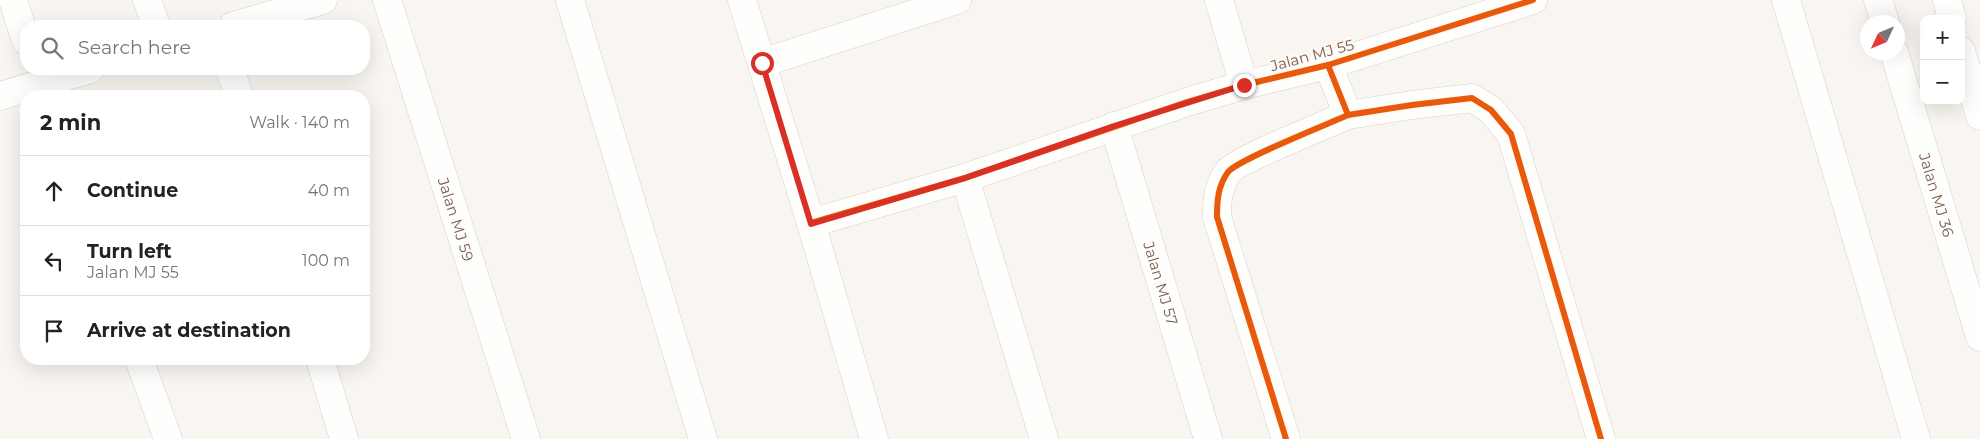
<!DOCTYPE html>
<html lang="en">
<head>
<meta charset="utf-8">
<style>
  :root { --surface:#fff; --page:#f6f6f6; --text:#222; --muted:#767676; --line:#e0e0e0 }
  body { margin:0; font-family:Montserrat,sans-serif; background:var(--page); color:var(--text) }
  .controls { position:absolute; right:15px; top:15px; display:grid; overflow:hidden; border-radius:10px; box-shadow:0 5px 20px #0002 }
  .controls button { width:45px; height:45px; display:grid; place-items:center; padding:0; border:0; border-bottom:1px solid var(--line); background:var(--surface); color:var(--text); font:25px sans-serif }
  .compass { position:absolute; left:1860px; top:15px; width:45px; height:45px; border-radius:50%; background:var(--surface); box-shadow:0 5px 20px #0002; rotate:226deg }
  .stop { position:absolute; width:15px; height:15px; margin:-11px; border:4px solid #d93025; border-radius:50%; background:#fff }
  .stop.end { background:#d93025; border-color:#fff; box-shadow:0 1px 5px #0008 }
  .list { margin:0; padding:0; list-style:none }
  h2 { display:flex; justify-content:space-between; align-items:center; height:65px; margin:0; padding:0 20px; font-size:21px }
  h2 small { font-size:16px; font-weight:400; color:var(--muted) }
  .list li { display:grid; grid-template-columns:32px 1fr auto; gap:15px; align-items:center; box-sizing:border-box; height:70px; padding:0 20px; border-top:1px solid var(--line) }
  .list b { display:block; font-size:19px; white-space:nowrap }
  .list p { margin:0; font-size:16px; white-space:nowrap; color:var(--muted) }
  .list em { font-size:16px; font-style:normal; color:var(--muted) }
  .icon { flex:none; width:28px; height:28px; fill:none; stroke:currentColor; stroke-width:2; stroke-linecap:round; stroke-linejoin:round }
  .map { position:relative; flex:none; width:1980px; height:439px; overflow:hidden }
  .search { position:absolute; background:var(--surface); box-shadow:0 5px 20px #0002; left:20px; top:20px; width:350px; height:55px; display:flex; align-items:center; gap:12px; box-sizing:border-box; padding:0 18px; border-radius:20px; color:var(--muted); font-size:19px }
  .panel { position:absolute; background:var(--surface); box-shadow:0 5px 20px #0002; left:20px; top:90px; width:350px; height:275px; border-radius:20px }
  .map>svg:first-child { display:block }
</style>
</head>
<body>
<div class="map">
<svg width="1980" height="439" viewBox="0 0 1980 439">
  <rect width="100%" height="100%" fill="#f9f5f0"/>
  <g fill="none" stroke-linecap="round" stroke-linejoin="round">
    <g stroke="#d7d1cb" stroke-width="29">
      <g id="minor">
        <path d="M13,0l13,41"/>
        <path d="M147,0l9,26"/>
        <path id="s1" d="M387,0l139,439"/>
        <path d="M570,0l133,439"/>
        <path d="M742,0l69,223 63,216"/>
        <path d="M1219,0l25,85"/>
        <path d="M1786,0l130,439"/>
        <path d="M1878,0l7,22"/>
        <path d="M1947,0l5,19"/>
        <path d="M233,26l90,-26"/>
        <path d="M1961,51l19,65"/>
        <path id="s2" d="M1894,52l86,285"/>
        <path d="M762,63l195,-63"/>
        <path d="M230,69l9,27"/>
        <path d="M0,96l90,-27"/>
        <path d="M1348,115l64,-10 60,-7 19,12 20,24 90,305"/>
        <path id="s3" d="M1114,126l94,313"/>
        <path d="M965,178l79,261"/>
        <path d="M811,223l154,-45 222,-76 57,-17 84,-20 205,-65"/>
        <path d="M139,359l29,80"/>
        <path d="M320,359l24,80"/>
        <path d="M1286,439l-69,-222c0,-17 1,-31 11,-45 9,-12 100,-48 120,-57l-20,-50"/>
      </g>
    </g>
    <use href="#minor" stroke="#fefefd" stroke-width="28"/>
    <g stroke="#fffaf3" stroke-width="9">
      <g id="cycleway">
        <path d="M1348,115l64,-10 60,-7 19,12 20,24 90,305"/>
        <path d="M811,223l154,-45 222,-76 57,-17 84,-20 205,-65"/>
        <path d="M1286,439l-69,-222c0,-17 1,-31 11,-45 9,-12 100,-48 120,-57l-20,-50"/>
      </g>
    </g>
    <use href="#cycleway" stroke="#e8590c" stroke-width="6"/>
  </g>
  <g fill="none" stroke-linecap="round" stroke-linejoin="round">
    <path stroke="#d93025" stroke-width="6" d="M762,63l49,161 154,-46 149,-52 130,-41"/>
  </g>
  <g text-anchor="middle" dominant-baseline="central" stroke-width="5" stroke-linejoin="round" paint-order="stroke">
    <g font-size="15" fill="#7a5c4d" stroke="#fffaf3">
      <text transform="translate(1312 55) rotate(-15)">Jalan MJ 55</text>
      <text stroke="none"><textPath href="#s2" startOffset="149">Jalan MJ 36</textPath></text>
      <text stroke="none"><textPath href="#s1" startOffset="230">Jalan MJ 59</textPath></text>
      <text stroke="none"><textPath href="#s3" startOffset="164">Jalan MJ 57</textPath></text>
    </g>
  </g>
</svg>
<div class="controls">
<button>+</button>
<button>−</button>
</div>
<svg class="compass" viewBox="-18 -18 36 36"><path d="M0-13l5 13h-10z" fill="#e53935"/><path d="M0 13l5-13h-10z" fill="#767676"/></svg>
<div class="stop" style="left:762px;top:63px"></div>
<div class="stop end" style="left:1244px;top:85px"></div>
<div class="search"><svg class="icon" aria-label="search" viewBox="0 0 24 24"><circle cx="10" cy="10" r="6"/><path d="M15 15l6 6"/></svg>Search here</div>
<section class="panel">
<h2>2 min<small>Walk · 140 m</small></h2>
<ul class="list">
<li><svg class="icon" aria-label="ahead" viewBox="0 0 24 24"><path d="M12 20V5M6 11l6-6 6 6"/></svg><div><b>Continue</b></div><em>40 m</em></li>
<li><svg class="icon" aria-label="left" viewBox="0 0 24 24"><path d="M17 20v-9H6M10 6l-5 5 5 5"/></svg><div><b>Turn left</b><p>Jalan MJ 55</p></div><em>100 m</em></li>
<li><svg class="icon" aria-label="arrive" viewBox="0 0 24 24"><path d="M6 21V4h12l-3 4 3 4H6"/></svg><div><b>Arrive at destination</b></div></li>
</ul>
</section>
</div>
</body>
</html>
